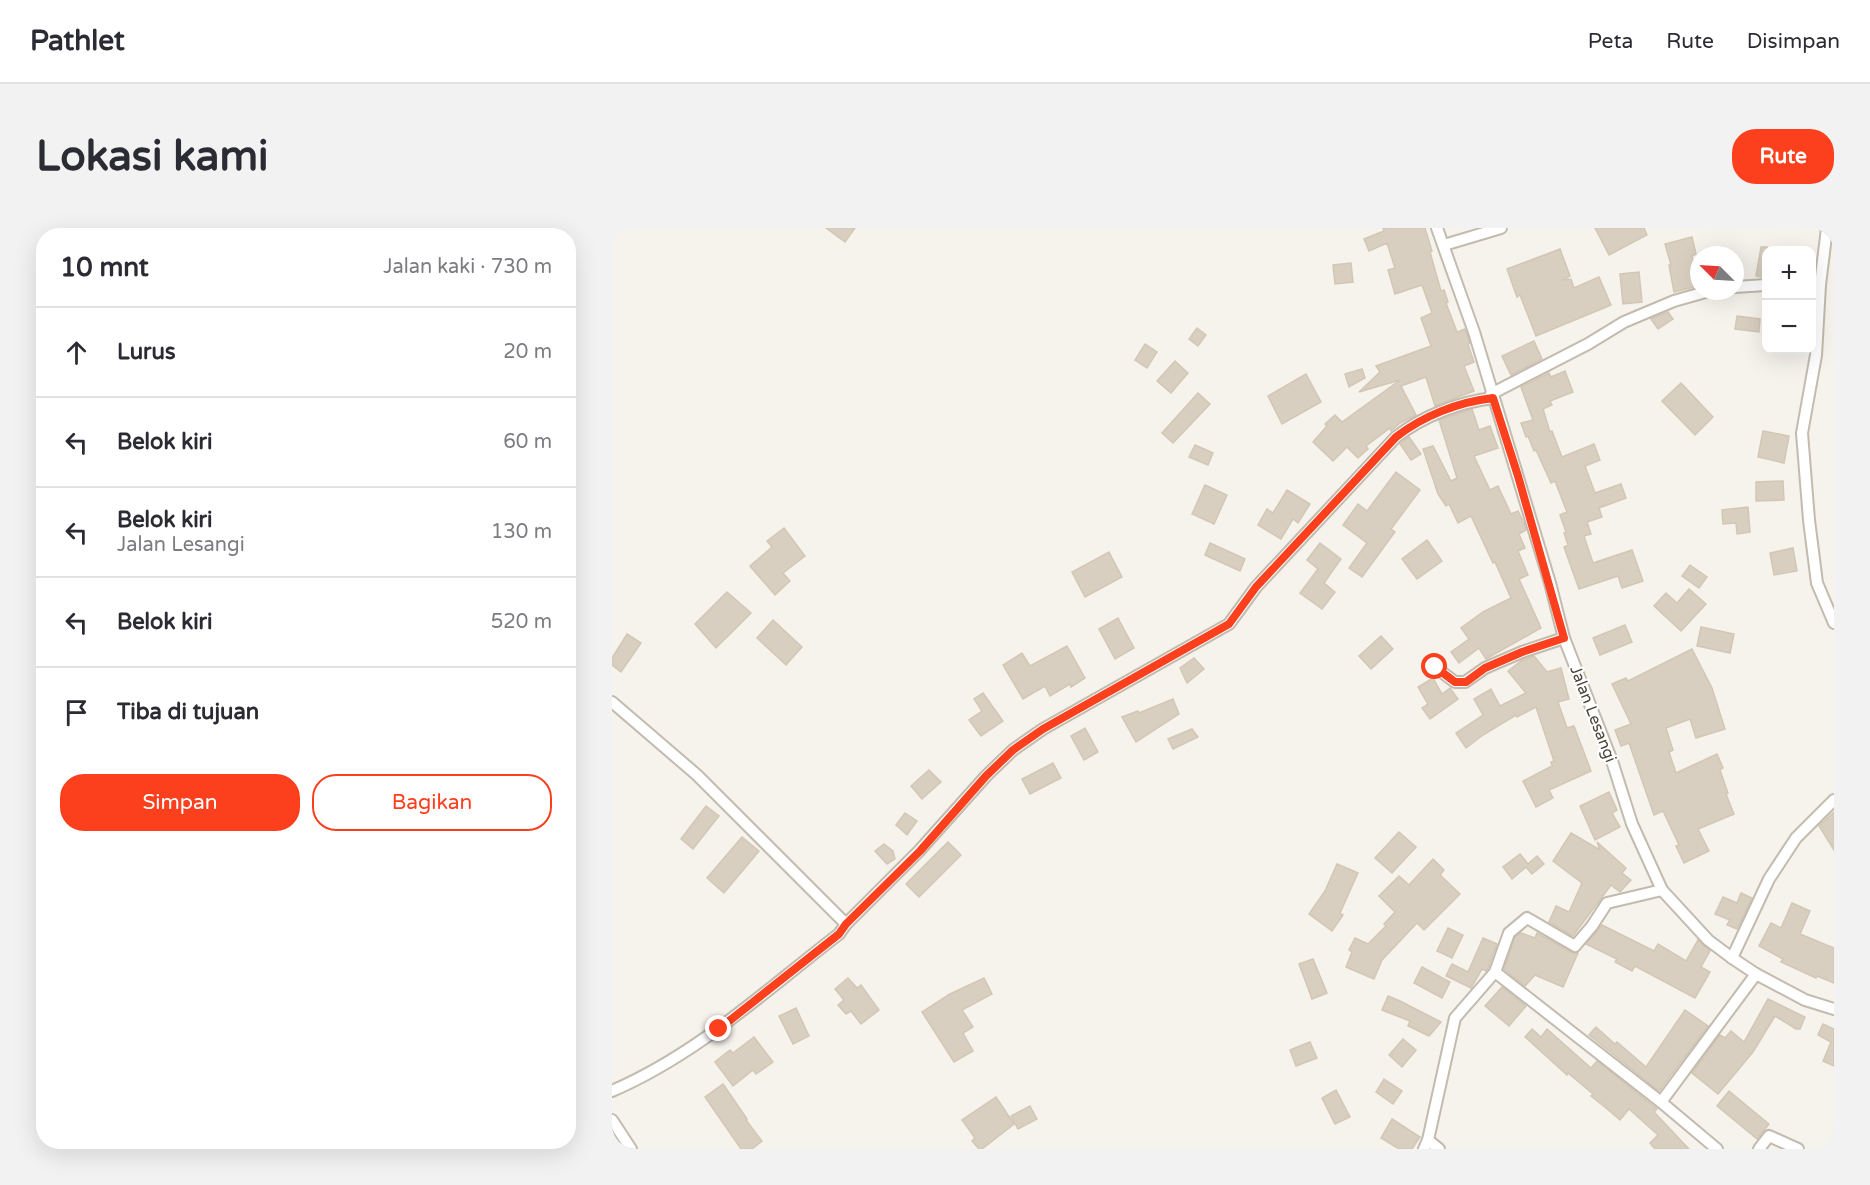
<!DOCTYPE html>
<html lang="id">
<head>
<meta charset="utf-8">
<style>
  :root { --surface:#fff; --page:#f2f2f3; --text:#2b2b33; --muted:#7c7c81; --line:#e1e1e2; --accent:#fc3f1d }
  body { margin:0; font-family:"Varela Round",sans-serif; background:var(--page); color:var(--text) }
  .controls { position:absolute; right:18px; top:18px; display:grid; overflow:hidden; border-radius:12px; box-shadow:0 6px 24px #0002 }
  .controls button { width:54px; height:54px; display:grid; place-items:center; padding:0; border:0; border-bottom:2px solid var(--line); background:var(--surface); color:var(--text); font:30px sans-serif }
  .compass { position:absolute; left:1078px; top:18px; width:54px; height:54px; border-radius:50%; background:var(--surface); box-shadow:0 6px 24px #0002; rotate:294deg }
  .stop { position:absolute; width:18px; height:18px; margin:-14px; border:4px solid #fc3f1d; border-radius:50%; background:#fff }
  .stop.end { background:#fc3f1d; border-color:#fff; box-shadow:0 2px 6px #0008 }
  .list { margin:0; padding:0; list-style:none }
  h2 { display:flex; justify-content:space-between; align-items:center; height:78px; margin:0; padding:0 24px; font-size:26px }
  h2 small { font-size:20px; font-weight:400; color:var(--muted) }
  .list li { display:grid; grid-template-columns:39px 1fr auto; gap:18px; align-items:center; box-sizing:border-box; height:90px; padding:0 24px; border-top:2px solid var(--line) }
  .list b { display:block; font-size:22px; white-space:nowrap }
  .list p { margin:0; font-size:20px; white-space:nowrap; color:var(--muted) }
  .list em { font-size:20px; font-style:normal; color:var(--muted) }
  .actions { display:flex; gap:12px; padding:18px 24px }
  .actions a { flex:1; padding:14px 0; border:2px solid var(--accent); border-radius:24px; text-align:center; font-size:21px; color:var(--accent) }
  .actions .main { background:var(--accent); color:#fff }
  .icon { flex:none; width:33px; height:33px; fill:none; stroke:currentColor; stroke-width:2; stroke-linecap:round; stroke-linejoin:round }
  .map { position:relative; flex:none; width:1222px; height:921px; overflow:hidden; border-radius:24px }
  header { display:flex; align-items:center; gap:36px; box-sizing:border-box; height:84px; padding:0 30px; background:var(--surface); border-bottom:2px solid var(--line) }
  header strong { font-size:28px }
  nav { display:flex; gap:33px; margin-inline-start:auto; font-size:21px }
  .intro { display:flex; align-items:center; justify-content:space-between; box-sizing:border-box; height:144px; padding:0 36px }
  h1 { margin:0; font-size:42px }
  .button { padding:15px 27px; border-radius:24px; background:var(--accent); color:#fff; font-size:21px; font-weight:700 }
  main { display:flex; gap:36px; padding:0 36px }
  aside { flex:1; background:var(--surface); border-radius:24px; box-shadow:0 6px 24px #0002 }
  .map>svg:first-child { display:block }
</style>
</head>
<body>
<header>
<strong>Pathlet</strong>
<nav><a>Peta</a><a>Rute</a><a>Disimpan</a></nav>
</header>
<div class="intro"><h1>Lokasi kami</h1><a class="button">Rute</a></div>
<main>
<aside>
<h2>10 mnt<small>Jalan kaki · 730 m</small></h2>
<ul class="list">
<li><svg class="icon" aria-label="ahead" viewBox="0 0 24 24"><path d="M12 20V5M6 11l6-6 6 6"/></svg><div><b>Lurus</b></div><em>20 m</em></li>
<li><svg class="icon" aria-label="left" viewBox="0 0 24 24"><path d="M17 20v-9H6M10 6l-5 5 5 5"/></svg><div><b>Belok kiri</b></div><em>60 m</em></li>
<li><svg class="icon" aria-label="left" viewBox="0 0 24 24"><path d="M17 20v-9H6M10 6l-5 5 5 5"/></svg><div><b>Belok kiri</b><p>Jalan Lesangi</p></div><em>130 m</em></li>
<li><svg class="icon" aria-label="left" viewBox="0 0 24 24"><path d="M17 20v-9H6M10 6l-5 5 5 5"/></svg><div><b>Belok kiri</b></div><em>520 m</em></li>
<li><svg class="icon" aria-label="arrive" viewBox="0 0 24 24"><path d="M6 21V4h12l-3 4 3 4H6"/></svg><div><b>Tiba di tujuan</b></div></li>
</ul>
<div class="actions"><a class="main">Simpan</a><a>Bagikan</a></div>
</aside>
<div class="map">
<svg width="1222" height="921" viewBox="0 0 1222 921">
  <rect width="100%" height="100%" fill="#f6f3ec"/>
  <g fill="#d8cfc1" stroke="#d3c7b4" stroke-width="1.5">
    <path d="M214,0h29l-10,14z"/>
    <path d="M771,0h42l7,23 -2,1 11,39 3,-1 4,12 -2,1 11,29 8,-3 5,14 -2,1 6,18 -10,4 10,25 -39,15 -9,-29 -25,9 15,29 -16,8 -9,8 -1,-3 -24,18 2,3 -10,9 -11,-11 -14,14 -20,-19 14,-16 -2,-2 10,-9 7,7 58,-42 -41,12 21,-20 -4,-6 55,-20 -10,-28 11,-5 -10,-28 -27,9 -7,-24 7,-2 -8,-25 -18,8 -5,-12 20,-8z"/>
    <path d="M983,0h49l3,7 -38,20z"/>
    <path d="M1080,9l4,17 -4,2 6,30 -24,6 -5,-27h2l-6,-21z"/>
    <path d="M1149,19h6v31l-11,-2z"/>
    <path d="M948,21l10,27 -8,4 9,-1 3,9 25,-11 12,28 -75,31 -16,-41 -3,2 -10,-28z"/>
    <path d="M739,35l2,19 -18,2 -2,-19z"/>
    <path d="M1027,44l3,30 -19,2 -3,-30z"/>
    <path d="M1056,84l5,7 -15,10 -7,-10z"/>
    <path d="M1125,88l23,3 -1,13 -24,-3z"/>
    <path d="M585,100l9,7 -8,11 -9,-7z"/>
    <path d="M922,113l8,18 -31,16 -9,-19z"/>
    <path d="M533,116l12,8 -10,16 -12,-8z"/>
    <path d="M563,133l13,12 -17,20 -14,-12z"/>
    <path d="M750,141l3,9 -16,9 -4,-13z"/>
    <path d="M953,143l8,21 -23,9 2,4 -9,4 7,23 2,-1 10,26 32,-13 6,16 -15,6 10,27 26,-9 5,14 -27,10 3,9 -15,5 4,12 -7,2 9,27 39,-13 11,31 -21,7 -4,-12 -39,13 -15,-42 4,-2 -4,-12 2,-1 -6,-17 7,-3 -12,-31 -4,2 -15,-33 -2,1 -6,-15 -2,1 -5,-14 12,-3 -12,-33 28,-14 2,4z"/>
    <path d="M694,146l15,28 -39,22 -14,-28z"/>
    <path d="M1069,155l32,34 -18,18 -33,-34z"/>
    <path d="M586,165l12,11 -37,39 -11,-10z"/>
    <path d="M860,181l7,21 11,-4 8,22 -24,8 16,34 8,-4 13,28 7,-3 6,12 2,7 -7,4 6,14 -7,3 10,24 -9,4 22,49 -55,31 -7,-11 -20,15 -8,-11 18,-13 -8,-11 22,-16 28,-14 -16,-36 -2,1 -22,-47 -13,7 -9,-19 -3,2 -8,-12 -15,-45 10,-3 18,35 6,-3 -18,-58z"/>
    <path d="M1151,203l26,5 -5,27 -26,-6z"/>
    <path d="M797,209l12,17 -10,6 -11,-16z"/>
    <path d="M583,217l18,8 -5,12 -19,-8z"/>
    <path d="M784,244l24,18 -29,39 4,3 -33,45 -13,-9 18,-25 -24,-18 15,-21 9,7z"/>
    <path d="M1171,253l1,19 -28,1v-19z"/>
    <path d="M593,257l22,10 -13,29 -22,-10z"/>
    <path d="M675,262l23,14 -12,19 -5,-4 -12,20 -23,-14 9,-16 6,4z"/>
    <path d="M1136,279l2,25 -13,2 -1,-11 -13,1 -1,-14z"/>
    <path d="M172,300l21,28 -22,17 7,8 -15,14 -25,-29 22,-19 -5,-6z"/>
    <path d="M815,312l15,21 -25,18 -15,-20z"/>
    <path d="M598,315l35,16 -5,12 -35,-16z"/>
    <path d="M708,315l21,16 -17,24 11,9 -13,17 -22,-16 18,-24 -11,-9z"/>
    <path d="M1181,320l4,23 -23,4 -4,-22z"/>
    <path d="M497,324l13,25 -37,20 -13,-25z"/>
    <path d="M1078,337l17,12 -8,11 -17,-12z"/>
    <path d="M1077,361l17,15 -25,27 -27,-25 12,-13 11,10z"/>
    <path d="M115,364l24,21 -35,35 -21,-24z"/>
    <path d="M506,390l16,30 -19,11 -16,-30z"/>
    <path d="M161,392l29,27 -16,18 -29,-27z"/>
    <path d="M1013,397l7,17 -32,13 -7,-17z"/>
    <path d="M1089,399l33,7 -4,19 -33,-7z"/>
    <path d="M15,406l14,9 -20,29 -9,-7v-7z"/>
    <path d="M769,408l12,13 -22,20 -12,-13z"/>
    <path d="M455,418l18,32 -14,9 -1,-3 -20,12 -5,-10 -22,13 -20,-34 19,-12 8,13z"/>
    <path d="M1080,421l20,39 13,41 -29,9 -6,-19 -24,9 7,22 -4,2 7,21 41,-19 6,14 -3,2 8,23 -2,1 8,20 -36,15 11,22 -25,12 -8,-17 3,-1 -16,-34 -9,4 -25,-72 -8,3 -6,-16 16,-6 -19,-40 14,-6 2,3z"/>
    <path d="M922,428l13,16 14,-4 8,31 -11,3 9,26 7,-2 17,45 -42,19 4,8 -17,9 -13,-26 29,-15 -1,-4 3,-1 -18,-54 -19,10 -1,-2 -33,20 -17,13 -10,-15 27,-18 -9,-16 17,-10 9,17 26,-13 -18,-22 13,-10z"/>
    <path d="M582,430l10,11 -17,14 -7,-15z"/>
    <path d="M821,450l9,16 8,-6 8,11 -28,20 -8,-11 6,-4 -10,-17z"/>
    <path d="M371,465l20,28 -22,15 -12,-16 13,-9 -8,-12z"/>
    <path d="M561,471l6,15 -43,28 -14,-25 16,-6 1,2z"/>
    <path d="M473,500l13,24 -14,8 -13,-24z"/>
    <path d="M580,501l6,8 -25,12 -5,-10z"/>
    <path d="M441,535l8,15 -31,16 -8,-15z"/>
    <path d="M317,542l12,12 -19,17 -11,-13z"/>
    <path d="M997,564l8,18 -5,3 8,14 -25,13 -15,-34z"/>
    <path d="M94,578l13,10 -26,33 -12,-10z"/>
    <path d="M1222,584v38l-15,-24z"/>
    <path d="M293,585l12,8 -10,14 -11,-10z"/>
    <path d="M787,604l17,15 -24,26 -17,-15z"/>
    <path d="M959,605l29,17 -3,-8 29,26 -4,5 9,7 -11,12 -9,-7 -38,51 -24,-14 7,-16 13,6 13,-29 -29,-22z"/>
    <path d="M130,609l17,14 -35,42 -17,-15z"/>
    <path d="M336,614l13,13 -42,42 -13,-13z"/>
    <path d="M272,616l9,7 2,8 -8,5 -12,-13z"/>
    <path d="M908,626l8,10 9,-8 7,8 -12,10 -6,-7 -14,12 -9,-12z"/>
    <path d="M821,631l11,11 -4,5 20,19 -36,36 -7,-7 -35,37 -8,19 -28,-12 6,-15 -3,-2 6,-12 13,6 18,-18 -2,-2 11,-12 -16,-16 20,-20 10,9z"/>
    <path d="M725,636l21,9 -18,40 3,2 -11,16 -23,-17 16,-23z"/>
    <path d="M1129,665l11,5 -15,31 -10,-4 3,-5 -15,-6 8,-17 14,6z"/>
    <path d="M1180,675l18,8 -10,23 34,14v35l-17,-7 -1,2 -35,-16 2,-3 -24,-13 12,-23 10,5z"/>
    <path d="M990,697l52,26 4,-7 28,17 12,-21 12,11 -9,16 9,5 -15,26 -60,-32 -3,5 -17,-9 2,-3 -31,-15z"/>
    <path d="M836,700l15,7 -11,23 -15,-7z"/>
    <path d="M909,705l14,5 2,-5 34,19 7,1 -15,34 -28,-12 -10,11 -21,-17 11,-32z"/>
    <path d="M871,710l14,6 -9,24 -2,3 -4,-2 -11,19 -25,-12 6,-12 16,8z"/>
    <path d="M701,731l14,34 -15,6 -13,-35z"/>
    <path d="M810,739l28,15 -8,16 -28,-15z"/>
    <path d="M236,750l9,10 4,-3 18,25 -18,14 -10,-13 -5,3 -8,-9 6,-5 -9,-11z"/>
    <path d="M372,750l8,16 -30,16 11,17 -10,6 10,18 -19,11 -32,-50 28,-18z"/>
    <path d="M890,759l24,19 -17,20 -24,-20z"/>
    <path d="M776,768l12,5 41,21 -12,14 -21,-10 2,-5 -28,-11z"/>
    <path d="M1156,771l37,18 -5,12h-4l-21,-13 -22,36 -35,42 -26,-21 28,-38 5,3 6,-7 13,11z"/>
    <path d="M184,780l13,28 -16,8 -14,-28z"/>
    <path d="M1073,782l23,16 -49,65 -70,-56 7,-8 19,17 2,-2 29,25z"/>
    <path d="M1211,796l11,5v37l-11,-5 8,-19 -13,-7z"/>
    <path d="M920,801l9,8 6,-8 44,39 6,-7 60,48 -3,3 35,37h-34l-5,-6 8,-8 -29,-26 -9,11 -14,-12 -15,-12 2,-2 -25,-21 -1,2 -42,-38z"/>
    <path d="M142,809l19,25 -17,12 -3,-4 -20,16 -18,-24 15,-12 3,3z"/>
    <path d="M791,811l13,11 -14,17 -13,-12z"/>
    <path d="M698,814l7,16 -21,8 -6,-16z"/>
    <path d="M772,851l18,12 -9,13 -17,-12z"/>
    <path d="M111,856l24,35 -1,1 16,21 -10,8h-11l-36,-52z"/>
    <path d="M724,862l14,27 -15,7 -13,-26z"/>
    <path d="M1117,863l40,33 -12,15 -40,-33z"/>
    <path d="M384,869l18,27 -32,25h-3l-7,-8 3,-3 -13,-18z"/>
    <path d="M418,878l7,13 -19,10 -7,-13z"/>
    <path d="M780,891l28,18 -8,12h-13l-18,-11z"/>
  </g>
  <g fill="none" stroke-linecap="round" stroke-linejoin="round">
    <g stroke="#c2bbae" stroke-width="14">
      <g id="minor">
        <path d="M825,0l37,104 76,251 14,55 48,123 20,63 30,66 46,50 24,18 24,16 49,26 29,9"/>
        <path d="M1215,0l-7,57 -4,70 -14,78 7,87 8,63 17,40"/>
        <path d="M832,17l57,-17"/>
        <path d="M1123,59l31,-2"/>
        <path d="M879,166l97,-50 36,-22 50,-21 35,-10"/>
        <path d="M823,439l20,15h10l20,-14 37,-16 42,-14"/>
        <path d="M0,474l85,73 149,149"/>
        <path d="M1120,730l37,-79 27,-41 38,-38"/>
        <path d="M883,744l166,130 56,47"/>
        <path d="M0,863c86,-37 154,-101 227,-157l7,-10 73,-73 67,-75 27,-26 30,-21 186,-105 27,-37 140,-150c27,-21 63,-35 97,-39"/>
        <path d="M1049,874l95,-128"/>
        <path d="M0,892l19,29"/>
        <path d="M816,912l11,9"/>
        <path d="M812,921l4,-9 27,-122 40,-46 14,-39 18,-15 48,28 17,-20 15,-23 55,-13"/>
        <path d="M1147,921l10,-13 29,13"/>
      </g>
    </g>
    <use href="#minor" stroke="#fff" stroke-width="10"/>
  </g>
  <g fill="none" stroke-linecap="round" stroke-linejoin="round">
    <path stroke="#fc3f1d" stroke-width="8" d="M107,801l120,-95 7,-10 74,-73 66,-75 27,-26 30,-21 186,-105 27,-37 140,-150c27,-21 62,-35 97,-39l25,78 46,162 -42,14 -37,16 -19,14h-11l-20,-15"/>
  </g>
  <g text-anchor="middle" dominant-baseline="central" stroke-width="4.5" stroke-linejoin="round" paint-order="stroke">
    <g font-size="16" fill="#4b4439" stroke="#fff">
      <text transform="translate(981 486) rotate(69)">Jalan Lesangi</text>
    </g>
  </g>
</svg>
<div class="controls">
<button>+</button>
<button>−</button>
</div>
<svg class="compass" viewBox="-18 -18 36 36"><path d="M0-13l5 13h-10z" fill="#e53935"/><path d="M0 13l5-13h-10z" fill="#7c7c81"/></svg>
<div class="stop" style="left:823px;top:439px"></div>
<div class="stop end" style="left:107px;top:801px"></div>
</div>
</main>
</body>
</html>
